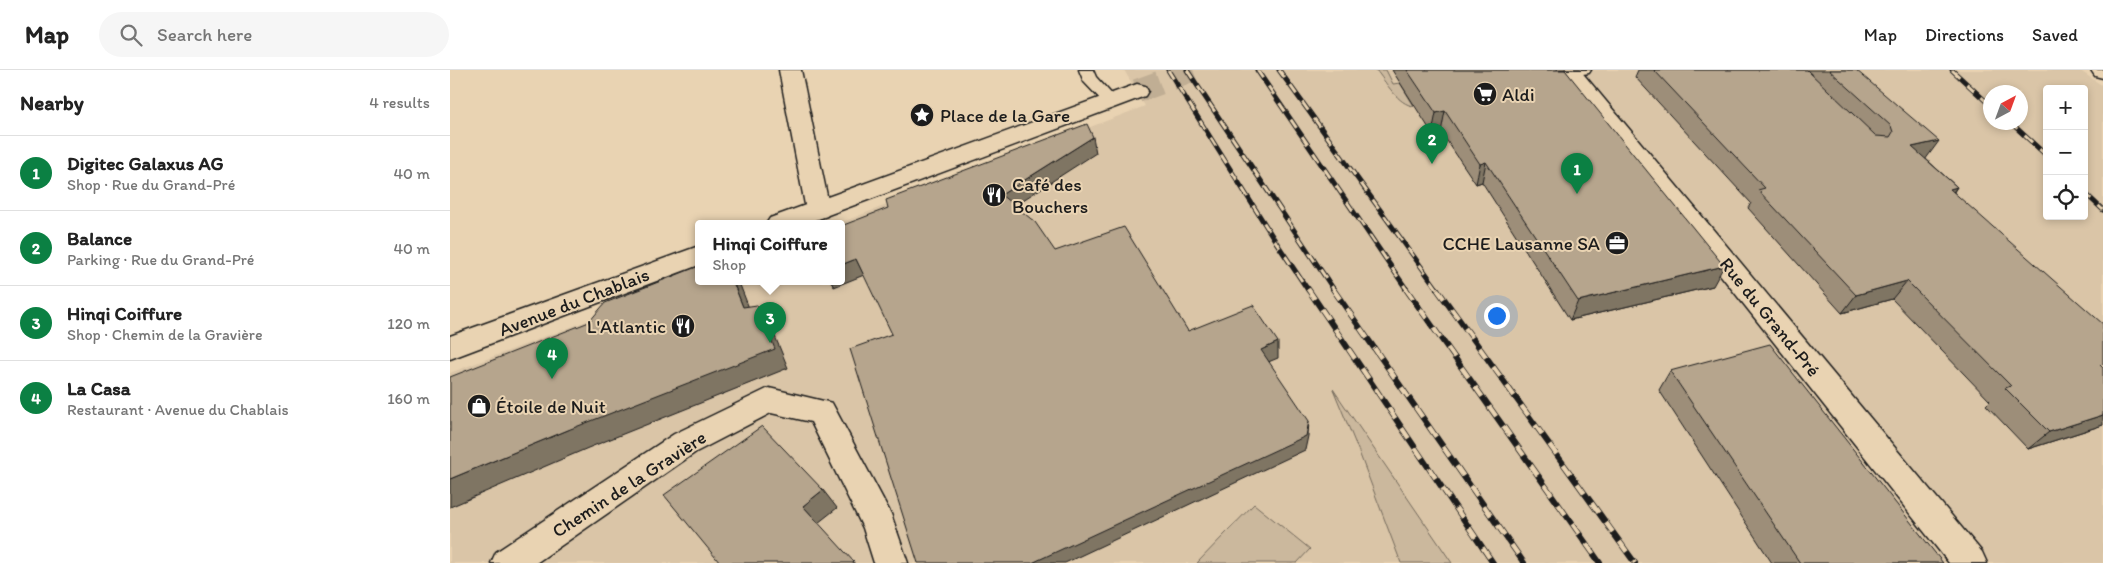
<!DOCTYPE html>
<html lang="en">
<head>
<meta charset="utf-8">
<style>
  :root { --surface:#fff; --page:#f6f6f6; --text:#222; --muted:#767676; --line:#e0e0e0; --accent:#0b8043 }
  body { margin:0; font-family:Itim,sans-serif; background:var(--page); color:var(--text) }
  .controls { position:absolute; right:15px; top:15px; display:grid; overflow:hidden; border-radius:5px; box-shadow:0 2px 8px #0003 }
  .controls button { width:45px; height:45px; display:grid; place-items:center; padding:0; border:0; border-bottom:1px solid var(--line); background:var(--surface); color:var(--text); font:25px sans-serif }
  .compass { position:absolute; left:1533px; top:15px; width:45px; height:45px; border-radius:50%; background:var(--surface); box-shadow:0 2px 8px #0003; rotate:41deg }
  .you { position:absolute; left:1046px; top:245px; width:18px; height:18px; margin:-12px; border:4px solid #fff; border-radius:50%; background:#1a73e8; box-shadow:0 0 0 8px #1a73e833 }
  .badge { display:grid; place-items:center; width:32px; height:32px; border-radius:50%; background:var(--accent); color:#fff; font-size:16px; font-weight:700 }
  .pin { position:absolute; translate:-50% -41px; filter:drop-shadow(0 1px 2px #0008) }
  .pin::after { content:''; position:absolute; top:26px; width:18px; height:15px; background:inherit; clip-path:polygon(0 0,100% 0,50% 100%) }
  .popup { position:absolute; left:245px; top:150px; width:150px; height:65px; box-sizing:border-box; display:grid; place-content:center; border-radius:5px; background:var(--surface); filter:drop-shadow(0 1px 4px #0005); font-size:16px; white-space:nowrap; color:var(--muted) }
  .popup b { font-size:19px; color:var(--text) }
  .popup::after { content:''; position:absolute; left:50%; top:100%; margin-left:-10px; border:10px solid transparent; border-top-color:var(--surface) }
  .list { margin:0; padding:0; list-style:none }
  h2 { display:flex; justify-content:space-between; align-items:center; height:65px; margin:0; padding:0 20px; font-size:21px }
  h2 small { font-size:16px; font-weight:400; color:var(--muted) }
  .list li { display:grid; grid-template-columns:32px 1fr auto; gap:15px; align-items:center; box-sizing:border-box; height:75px; padding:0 20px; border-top:1px solid var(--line) }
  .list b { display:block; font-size:19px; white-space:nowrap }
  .list p { margin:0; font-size:16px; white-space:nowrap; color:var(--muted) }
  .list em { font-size:16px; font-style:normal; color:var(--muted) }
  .icon { flex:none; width:28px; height:28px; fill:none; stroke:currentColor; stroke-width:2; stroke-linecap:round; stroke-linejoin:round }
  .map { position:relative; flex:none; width:1653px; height:493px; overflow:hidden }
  header { display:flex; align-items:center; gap:30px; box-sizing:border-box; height:70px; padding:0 25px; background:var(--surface); border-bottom:1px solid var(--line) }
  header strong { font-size:24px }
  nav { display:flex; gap:28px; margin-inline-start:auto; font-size:18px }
  .search { width:350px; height:45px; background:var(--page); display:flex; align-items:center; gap:12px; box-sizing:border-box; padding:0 18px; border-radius:28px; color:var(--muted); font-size:19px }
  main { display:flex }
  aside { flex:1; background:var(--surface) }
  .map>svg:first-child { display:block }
</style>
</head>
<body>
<header>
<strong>Map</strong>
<div class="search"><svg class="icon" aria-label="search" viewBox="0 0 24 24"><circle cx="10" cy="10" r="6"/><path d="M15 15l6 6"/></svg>Search here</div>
<nav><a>Map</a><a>Directions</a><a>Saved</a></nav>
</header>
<main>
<aside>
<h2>Nearby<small>4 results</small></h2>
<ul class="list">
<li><span class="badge">1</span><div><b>Digitec Galaxus AG</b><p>Shop · Rue du Grand-Pré</p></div><em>40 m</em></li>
<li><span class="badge">2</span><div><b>Balance</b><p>Parking · Rue du Grand-Pré</p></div><em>40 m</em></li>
<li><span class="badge">3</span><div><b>Hinqi Coiffure</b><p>Shop · Chemin de la Gravière</p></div><em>120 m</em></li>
<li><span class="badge">4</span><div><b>La Casa</b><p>Restaurant · Avenue du Chablais</p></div><em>160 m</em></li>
</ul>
</aside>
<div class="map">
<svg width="1653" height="493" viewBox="0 0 1653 493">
  <rect width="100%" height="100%" fill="#e9d3b2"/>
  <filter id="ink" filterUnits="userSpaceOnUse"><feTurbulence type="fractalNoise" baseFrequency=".02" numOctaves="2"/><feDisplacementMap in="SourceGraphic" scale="10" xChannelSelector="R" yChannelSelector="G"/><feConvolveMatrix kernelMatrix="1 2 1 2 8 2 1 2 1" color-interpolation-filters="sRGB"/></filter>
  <g filter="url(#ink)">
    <path fill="#dac5a7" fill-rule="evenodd" d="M674,0h955l24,16v477h-1653v-190l249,-95v4h142v-58h-4l308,-118zM1597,19h37v127h-37zM1540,22h30v30h-30z"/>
    <g fill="#cbb89d" stroke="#746a5c">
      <path d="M926,0h10l7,14 7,-1 14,23c-16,-1 -28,-24 -38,-36z"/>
      <path d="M883,319l119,174h-51l-42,-111z"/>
      <path d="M804,434l56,45 -13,14h-100z"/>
    </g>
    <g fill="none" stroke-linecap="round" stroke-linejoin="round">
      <path stroke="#c0ae94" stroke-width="24" stroke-dasharray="24 12" stroke-linecap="butt" d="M687,21l57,-21"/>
      <g stroke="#1c1c1c" stroke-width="3">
        <g id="service">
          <path d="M629,0h14l3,7 22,24 -3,3h-10l-21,-22z"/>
          <path d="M1115,0h26l-2,3 -18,3 -5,-1 -2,-3z"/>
        </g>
      </g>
      <g stroke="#1c1c1c" stroke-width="3">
        <g id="minor">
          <path d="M329,0h22l29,140 -3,6 -9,3 -9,-3 -3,-6z"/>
          <path d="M1108,0h22l402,482 5,11h-38z"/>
          <path d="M319,318l63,15 59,111 17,49h-34l-11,-35 -52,-106 -40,-9 -75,39 -160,111h-45l5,-11 178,-118z"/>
        </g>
      </g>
      <g stroke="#1c1c1c" stroke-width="3">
        <g id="secondary">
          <path d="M1641,0h12v8l-8,-2z"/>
          <path d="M687,14l8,2 3,5 -3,5 -341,128h-38l4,-6z"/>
          <path d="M249,176v19l-249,94v-23z"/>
        </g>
      </g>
      <use href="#service" fill="#e9d3b2" fill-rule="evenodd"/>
      <use href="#minor" fill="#e9d3b2" fill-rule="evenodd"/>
      <use href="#secondary" fill="#e9d3b2" fill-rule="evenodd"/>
      <g stroke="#1c1c1c" stroke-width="5">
        <g id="rail-far1">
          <path d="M718,0l108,172 32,48"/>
          <path d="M737,0l147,220"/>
          <path d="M807,0l150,220"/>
          <path d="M829,0l159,220"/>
          <path d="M1502,0l38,35"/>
          <path d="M1560,52l37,34"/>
          <path d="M1634,122l19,18"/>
        </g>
      </g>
      <g stroke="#1c1c1c" stroke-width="6">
        <g id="rail">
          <path d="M858,219l185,274"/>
          <path d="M883,219l191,274"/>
          <path d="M956,219l194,274"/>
          <path d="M987,219l198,274"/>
        </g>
      </g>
      <use href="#rail-far1" stroke="#e9d3b2" stroke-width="3" stroke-dasharray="10" stroke-linecap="butt"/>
      <use href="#rail" stroke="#e9d3b2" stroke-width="4.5" stroke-dasharray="12" stroke-linecap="butt"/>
    </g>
    <g fill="#9d8e79" stroke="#1c1c1c">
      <path d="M942,0h173l148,216 -143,34 -88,-138 -6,2 -35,-52 -9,1z"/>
      <path d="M1188,0h218l70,89 31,28 -3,5 149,233 -75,24 -42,-44 4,-4 -98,-102 -50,14 -94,-105 3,-5 -116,-126z"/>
      <path d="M1220,301l273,192h-171l-113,-173z"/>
    </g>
    <g fill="#7f7463" stroke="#1c1c1c">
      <path d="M995,41l-4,21 -9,1 4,-20z"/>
      <path d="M643,67l3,16 -90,58 -5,-16z"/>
      <path d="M1489,71l-14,19 -13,-13z"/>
      <path d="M1036,92l-4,20 -6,2 4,-20z"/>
      <path d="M1507,117l-15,19 8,-17z"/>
      <path d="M406,189l8,16 -30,12 -3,-5h10v-17z"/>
      <path d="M1274,196l-11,20 -143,34 8,-19z"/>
      <path d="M1457,211l-15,18 -50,14 14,-18z"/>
      <path d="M283,212h4l3,3 16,41 -13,-19z"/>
      <path d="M307,235l13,19 18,44 -200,80 -138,59v-28l118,-49z"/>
      <path d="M828,272v16l-17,7v-15z"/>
      <path d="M1653,345v10l-75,24 21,-17z"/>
      <path d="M859,351l-1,15 -3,14 -240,113h-33z"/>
      <path d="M373,420l14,18 -19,15 -15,-17z"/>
    </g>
    <g fill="#b6a58d" stroke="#1c1c1c">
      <path d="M957,0h158l159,196 -146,35 -92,-139 -6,2 -35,-53 -9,2z"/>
      <path d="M1204,0h153l69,66 14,1 3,-5 -2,-6 -62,-56h27l83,71 -27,6 45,40 -7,2 153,135v40l-3,1 3,3v47l-54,17 -44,-44 6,-2 -104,-105 -51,14 -98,-105 7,-2z"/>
      <path d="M637,54l6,13 -92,58 34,27 20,29 69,-24 64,104 65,-26 25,37 -17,8 48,71 -3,15 -274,127h-114l-68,-214 42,-15 -36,-75 -15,6v-39l47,-18 -2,-8z"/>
      <path d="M249,196v16h34l10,25 14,-2 18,44 -207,81 -118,49v-102l139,-55 16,-19z"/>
      <path d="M1320,274l173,219h-143l-130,-192z"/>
      <path d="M312,356l61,64 -20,16 51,56v1h-134l-56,-68z"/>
    </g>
  </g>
  <defs>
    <g id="supermarket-disc" transform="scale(1.25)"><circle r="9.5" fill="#1c1c1c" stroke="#e9d3b2"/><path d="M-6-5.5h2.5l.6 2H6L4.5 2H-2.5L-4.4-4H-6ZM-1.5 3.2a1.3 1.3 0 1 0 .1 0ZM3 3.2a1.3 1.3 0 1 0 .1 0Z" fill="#fff"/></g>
    <g id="sight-disc" transform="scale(1.25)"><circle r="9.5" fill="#1c1c1c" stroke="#e9d3b2"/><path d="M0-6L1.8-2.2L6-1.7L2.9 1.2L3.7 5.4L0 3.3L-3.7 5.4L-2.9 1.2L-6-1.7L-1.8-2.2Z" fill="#fff"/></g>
    <g id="restaurant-disc" transform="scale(1.25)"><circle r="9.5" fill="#1c1c1c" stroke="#e9d3b2"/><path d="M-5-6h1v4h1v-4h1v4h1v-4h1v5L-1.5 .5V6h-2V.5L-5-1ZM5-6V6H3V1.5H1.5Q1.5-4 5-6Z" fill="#fff"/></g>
    <g id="office-disc" transform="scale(1.25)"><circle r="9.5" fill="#1c1c1c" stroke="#e9d3b2"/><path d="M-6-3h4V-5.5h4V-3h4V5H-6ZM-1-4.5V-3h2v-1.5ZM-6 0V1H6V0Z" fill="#fff"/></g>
    <g id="shop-disc" transform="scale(1.25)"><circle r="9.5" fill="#1c1c1c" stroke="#e9d3b2"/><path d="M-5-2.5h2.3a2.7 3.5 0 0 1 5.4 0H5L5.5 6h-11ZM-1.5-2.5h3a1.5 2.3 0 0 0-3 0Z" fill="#fff"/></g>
  </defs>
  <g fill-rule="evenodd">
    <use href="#supermarket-disc" x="1035" y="24"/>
    <use href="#sight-disc" x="472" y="45"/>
    <use href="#restaurant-disc" x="544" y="125"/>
    <use href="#office-disc" x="1167" y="173"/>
    <use href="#restaurant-disc" x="233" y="256"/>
    <use href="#shop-disc" x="29" y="336"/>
  </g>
  <g text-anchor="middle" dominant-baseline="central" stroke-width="4" stroke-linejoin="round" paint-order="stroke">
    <g font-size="19" fill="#1c1c1c" stroke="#e9d3b2" text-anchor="start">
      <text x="1052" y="24">Aldi</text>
      <text x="490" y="45">Place de la Gare</text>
      <text x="562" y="114">Café des<tspan x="562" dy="22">Bouchers</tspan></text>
      <text x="1150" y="173" text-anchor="end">CCHE Lausanne SA</text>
      <text x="216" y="256" text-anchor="end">L'Atlantic</text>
      <text x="46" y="336">Étoile de Nuit</text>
    </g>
    <g font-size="19" fill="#1c1c1c" stroke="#e9d3b2">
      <text transform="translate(124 232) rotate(-21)">Avenue du Chablais</text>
      <text transform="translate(1320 247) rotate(51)">Rue du Grand-Pré</text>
      <text transform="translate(179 414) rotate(-33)">Chemin de la Gravière</text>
    </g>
  </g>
</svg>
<div class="controls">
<button>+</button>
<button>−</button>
<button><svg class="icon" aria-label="locate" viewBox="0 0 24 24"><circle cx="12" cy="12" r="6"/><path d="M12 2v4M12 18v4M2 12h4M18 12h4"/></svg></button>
</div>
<svg class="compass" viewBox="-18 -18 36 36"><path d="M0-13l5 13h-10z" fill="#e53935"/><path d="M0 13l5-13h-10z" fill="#767676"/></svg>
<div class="you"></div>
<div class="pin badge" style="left:1127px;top:124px">1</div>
<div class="pin badge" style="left:982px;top:94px">2</div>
<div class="pin badge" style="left:320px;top:273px">3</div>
<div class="popup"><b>Hinqi Coiffure</b>Shop</div>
<div class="pin badge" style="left:102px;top:309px">4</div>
</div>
</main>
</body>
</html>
